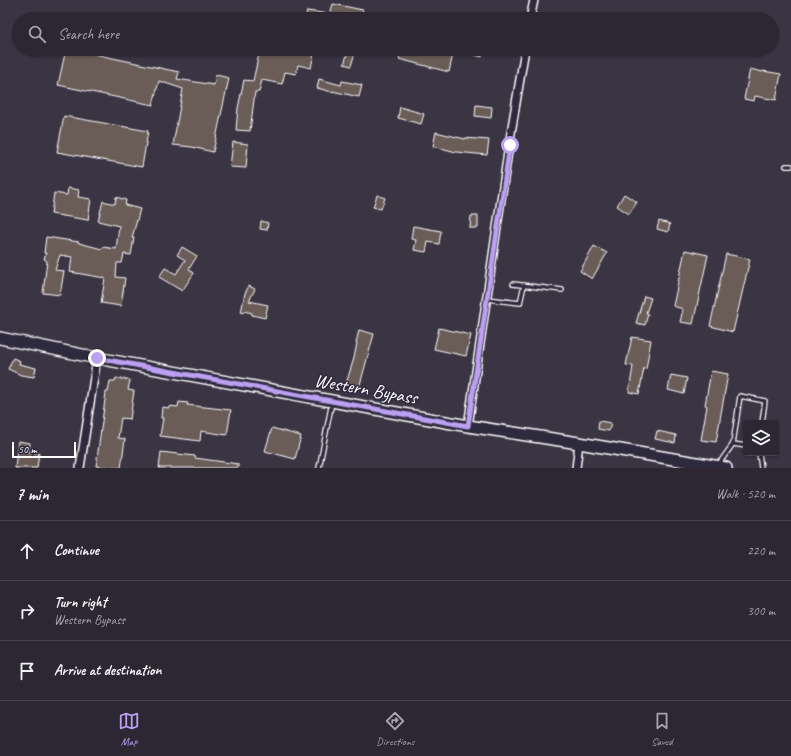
<!DOCTYPE html>
<html lang="en">
<head>
<meta charset="utf-8">
<style>
  :root { --surface:#2c2732; --page:#342f3a; --text:#f1f3f6; --muted:#a6a5ac; --line:#48444d; --accent:#bca0f2 }
  body { margin:0; font-family:Caveat,sans-serif; background:var(--page); color:var(--text) }
  .controls { position:absolute; right:12px; bottom:12px; display:grid; overflow:hidden; border-radius:4px; box-shadow:0 1px 3px #0004 }
  .controls button { width:36px; height:36px; display:grid; place-items:center; padding:0; border:0; border-bottom:1px solid var(--line); background:var(--surface); color:var(--text); font:20px sans-serif }
  .scale { position:absolute; left:12px; bottom:10px; width:64px; box-sizing:border-box; padding-left:4px; border:2px solid #fff; border-top:0; font-size:11px; line-height:14px; white-space:nowrap; color:#fff; -webkit-text-stroke:3px #2f2a3d; paint-order:stroke }
  .stop { position:absolute; width:12px; height:12px; margin:-9px; border:3px solid #bca0f2; border-radius:50%; background:#fff }
  .stop.end { background:#bca0f2; border-color:#fff; box-shadow:0 1px 4px #0008 }
  .list { margin:0; padding:0; list-style:none }
  h2 { display:flex; justify-content:space-between; align-items:center; height:52px; margin:0; padding:0 16px; font-size:17px }
  h2 small { font-size:13px; font-weight:400; color:var(--muted) }
  .list li { display:grid; grid-template-columns:26px 1fr auto; gap:12px; align-items:center; box-sizing:border-box; height:60px; padding:0 16px; border-top:1px solid var(--line) }
  .list b { display:block; font-size:15px; white-space:nowrap }
  .list p { margin:0; font-size:13px; white-space:nowrap; color:var(--muted) }
  .list em { font-size:13px; font-style:normal; color:var(--muted) }
  .icon { flex:none; width:22px; height:22px; fill:none; stroke:currentColor; stroke-width:2; stroke-linecap:round; stroke-linejoin:round }
  .map { position:relative; flex:none; width:791px; height:468px; overflow:hidden }
  .search { position:absolute; background:var(--surface); box-shadow:0 1px 3px #0004; left:12px; right:12px; top:12px; height:44px; display:flex; align-items:center; gap:10px; box-sizing:border-box; padding:0 14px; border-radius:22px; color:var(--muted); font-size:15px }
  .sheet { height:232px; background:var(--surface) }
  nav { display:flex; justify-content:space-around; align-items:center; box-sizing:border-box; height:56px; border-top:1px solid var(--line); background:var(--surface); font-size:11px; color:var(--muted) }
  nav a { display:grid; justify-items:center; gap:2px }
  nav .on { color:var(--accent) }
  .map>svg:first-child { display:block }
</style>
</head>
<body>
<div class="map">
<svg width="791" height="468" viewBox="0 0 791 468">
  <rect width="100%" height="100%" fill="#3b3443"/>
  <filter id="ink" filterUnits="userSpaceOnUse"><feTurbulence type="fractalNoise" baseFrequency=".025" numOctaves="2"/><feDisplacementMap in="SourceGraphic" scale="8" xChannelSelector="R" yChannelSelector="G"/><feConvolveMatrix kernelMatrix="1 2 1 2 8 2 1 2 1" color-interpolation-filters="sRGB"/></filter>
  <g filter="url(#ink)">
    <g fill="#6a5d59" stroke="#fff">
      <path d="M333,4l30,6 -2,9h-56l2,-8 23,3z"/>
      <path d="M66,49h4l109,23 -2,7 37,6 2,-10 13,3 -16,74 -21,-5 -19,-2 10,-56 -24,-8 -6,24 -95,-20z"/>
      <path d="M260,49h55l-4,19 -13,-3 -2,9 -11,-2 -3,12 -20,-4 -3,12h-4l-5,39 -14,-1 2,-22 6,-28 9,1z"/>
      <path d="M349,49h7l-5,17 -7,-2z"/>
      <path d="M401,49h31l21,5 -4,18 -50,-13z"/>
      <path d="M460,49h24l-2,8 -23,-6z"/>
      <path d="M750,69l13,3v-1l18,3 -5,26 -21,-4 -1,5 -10,-2z"/>
      <path d="M319,79l22,6 1,-4 20,4 -3,12 -27,-6v1l-15,-4z"/>
      <path d="M476,105l16,2 -1,11 -16,-2z"/>
      <path d="M400,107l24,7 -3,10 -23,-6z"/>
      <path d="M64,116l84,15 -6,36 -85,-15z"/>
      <path d="M436,132l29,7v-1l24,2 -2,15 -31,-3 -23,-6z"/>
      <path d="M233,142l15,2 -2,24 -16,-1z"/>
      <path d="M68,188l11,2 -1,7 13,2 -3,21 -37,-6 3,-21 13,2z"/>
      <path d="M624,194l13,8 -8,12 -12,-8z"/>
      <path d="M377,195l8,3 -4,11 -8,-2z"/>
      <path d="M116,197l10,3 -1,5 15,4 -8,29h2l-3,17 -7,-1 -2,9h-5l-1,14 9,1 -4,28 -20,-3 4,-25 -35,-6 2,-15 -12,-2 -5,15 9,1 -4,24 -17,-2 4,-32 -3,-2 2,-6h-2l2,-16 33,5v1l23,6 1,-2 13,2 3,-23 -21,-5 5,-20 12,3z"/>
      <path d="M471,216h7v12h-8z"/>
      <path d="M261,221l7,2 -1,7 -7,-1z"/>
      <path d="M659,221l11,3 -2,8 -11,-3z"/>
      <path d="M413,226l28,5 -2,13 -11,-2 -2,10 -12,-2 2,-10 -5,-1z"/>
      <path d="M594,246l13,7 -15,26 -12,-8z"/>
      <path d="M182,247l15,9 -8,13 5,4 -12,18 -23,-14 6,-9 11,6 9,-14 -8,-5z"/>
      <path d="M685,250l23,5 -15,69 -13,-2 3,-13 -10,-3z"/>
      <path d="M726,254l24,5 -17,73 -23,-6z"/>
      <path d="M249,286l6,3 -6,12 19,4 -3,13 -13,-3v-2l-8,-2 -1,2 -2,-1 4,-19z"/>
      <path d="M644,296l7,2 -5,15 2,1 -3,11 -9,-2z"/>
      <path d="M439,328l32,7 -5,21 -32,-7z"/>
      <path d="M359,330l15,4 -15,54 -13,-4 8,-26 3,-15h-1z"/>
      <path d="M632,337l19,3 -5,29 -2,-1 -5,26 -10,-2 4,-26 -7,-1z"/>
      <path d="M13,358l7,3 -1,3 17,4 -2,9 -13,-2 -13,-6z"/>
      <path d="M711,371l17,3 -12,68 -15,-2 6,-34 -2,-1z"/>
      <path d="M671,375l16,3 -3,16 -16,-4z"/>
      <path d="M116,378l14,2 -2,10 6,1 -4,28 -9,-1 -3,20 7,1 -4,29h-7l-18,-2 10,-74h2l2,-11h5z"/>
      <path d="M179,402l9,1 -1,2 44,5 -4,25 -26,-4 -1,10 -40,-5 3,-18h-2l1,-11 7,1 1,-2 8,1z"/>
      <path d="M599,421l12,2 -2,8 -11,-2z"/>
      <path d="M272,428l29,8 -6,23 -30,-8z"/>
      <path d="M657,431l19,4 -1,8 -20,-4z"/>
      <path d="M18,441l12,2 -1,9 10,1 -2,15h-22z"/>
      <path d="M161,452l34,4v2l43,6v4h-79z"/>
    </g>
    <g fill="none" stroke-linecap="round" stroke-linejoin="round">
      <g stroke="#fff" stroke-width="6">
        <g id="service">
          <path d="M786,166h5"/>
          <path d="M513,284l49,6"/>
          <path d="M487,299l33,4 4,-18"/>
          <path d="M733,444l13,2"/>
          <path d="M759,453l2,15"/>
          <path d="M718,465l15,-21 7,-48 25,5 -3,22"/>
          <path d="M319,468l13,-66"/>
        </g>
      </g>
      <g stroke="#fff" stroke-width="10">
        <g id="minor">
          <path d="M530,19l4,-19"/>
          <path d="M468,426l41,-281 16,-96"/>
          <path d="M80,468l17,-110"/>
          <path d="M576,468l3,-25"/>
        </g>
      </g>
      <g stroke="#fff" stroke-width="14">
        <path id="primary" d="M0,338l97,20 371,68 111,17 147,25"/>
      </g>
      <use href="#service" stroke="#2f2a3d" stroke-width="3.5"/>
      <use href="#minor" stroke="#2f2a3d" stroke-width="7"/>
      <use href="#primary" stroke="#2f2a3d" stroke-width="11"/>
    </g>
  </g>
  <g fill="none" stroke-linecap="round" stroke-linejoin="round" filter="url(#ink)">
    <path stroke="#bca0f2" stroke-width="5" d="M97,358l371,68 42,-281"/>
  </g>
  <g text-anchor="middle" dominant-baseline="central" stroke-width="3" stroke-linejoin="round" paint-order="stroke">
    <g font-size="19" fill="#fff" stroke="#2f2a3d">
      <text transform="translate(366 389) rotate(10)">Western Bypass</text>
    </g>
  </g>
</svg>
<div class="controls">
<button><svg class="icon" aria-label="layers" viewBox="0 0 24 24"><path d="M12 4l9 5-9 5-9-5zM3 14l9 5 9-5"/></svg></button>
</div>
<div class="scale">50 m</div>
<div class="stop" style="left:510px;top:145px"></div>
<div class="stop end" style="left:97px;top:358px"></div>
<div class="search"><svg class="icon" aria-label="search" viewBox="0 0 24 24"><circle cx="10" cy="10" r="6"/><path d="M15 15l6 6"/></svg>Search here</div>
</div>
<section class="sheet">
<h2>7 min<small>Walk · 520 m</small></h2>
<ul class="list">
<li><svg class="icon" aria-label="ahead" viewBox="0 0 24 24"><path d="M12 20V5M6 11l6-6 6 6"/></svg><div><b>Continue</b></div><em>220 m</em></li>
<li><svg class="icon" aria-label="right" viewBox="0 0 24 24"><path d="M7 20v-9h11M14 6l5 5-5 5"/></svg><div><b>Turn right</b><p>Western Bypass</p></div><em>300 m</em></li>
<li><svg class="icon" aria-label="arrive" viewBox="0 0 24 24"><path d="M6 21V4h12l-3 4 3 4H6"/></svg><div><b>Arrive at destination</b></div></li>
</ul>
</section>
<nav>
<a class="on"><svg class="icon" aria-label="map" viewBox="0 0 24 24"><path d="M3 6l6-2 6 2 6-2v14l-6 2-6-2-6 2zM9 4v14M15 6v14"/></svg>Map</a>
<a><svg class="icon" aria-label="directions" viewBox="0 0 24 24"><path d="M12 3l9 9-9 9-9-9zM9 14v-3h6M13 9l2 2-2 2"/></svg>Directions</a>
<a><svg class="icon" aria-label="saved" viewBox="0 0 24 24"><path d="M7 4h10v16l-5-4-5 4z"/></svg>Saved</a>
</nav>
</body>
</html>
